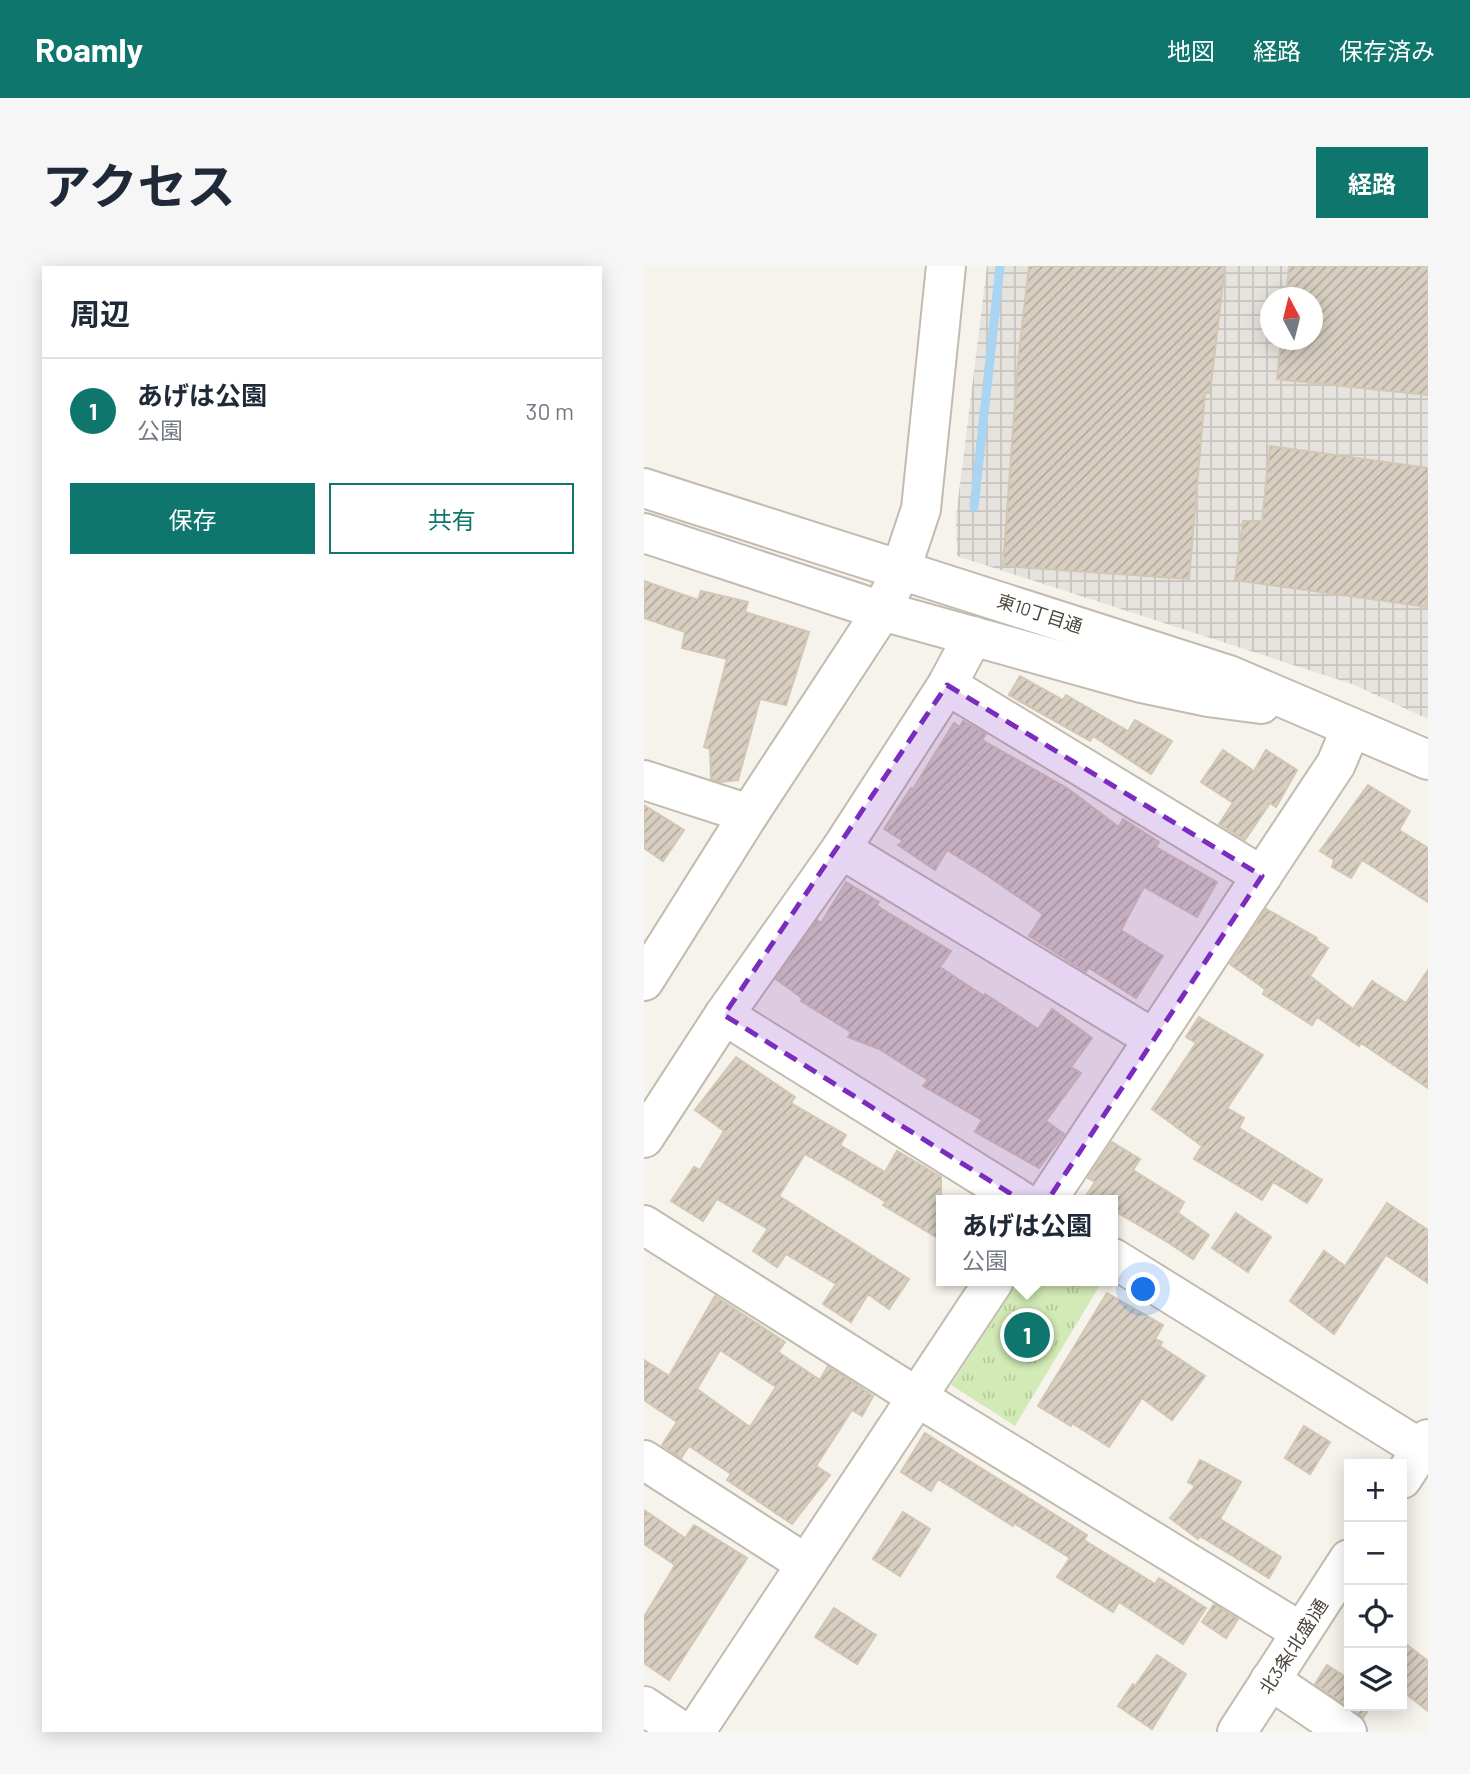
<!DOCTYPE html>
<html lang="ja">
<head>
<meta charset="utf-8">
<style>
  :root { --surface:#fff; --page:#f6f6f7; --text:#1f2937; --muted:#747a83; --line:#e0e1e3; --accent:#0f766e }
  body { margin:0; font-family:Barlow,"Noto Sans JP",sans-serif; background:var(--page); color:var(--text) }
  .controls { position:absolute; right:21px; bottom:21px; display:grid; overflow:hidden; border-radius:0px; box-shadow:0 4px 18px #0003 }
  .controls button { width:63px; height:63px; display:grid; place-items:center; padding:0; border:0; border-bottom:2px solid var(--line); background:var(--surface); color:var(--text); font:35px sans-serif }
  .compass { position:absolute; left:616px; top:21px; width:63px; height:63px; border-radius:50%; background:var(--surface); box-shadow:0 4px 18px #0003; rotate:353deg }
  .you { position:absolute; left:500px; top:1024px; width:24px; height:24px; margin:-18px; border:5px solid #fff; border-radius:50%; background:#1a73e8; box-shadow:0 0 0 10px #1a73e833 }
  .badge { display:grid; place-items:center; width:46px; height:46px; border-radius:50%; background:var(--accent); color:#fff; font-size:23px; font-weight:700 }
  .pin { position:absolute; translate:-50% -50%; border:4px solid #fff; box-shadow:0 2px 7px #0006 }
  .popup { position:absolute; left:292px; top:929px; width:182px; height:91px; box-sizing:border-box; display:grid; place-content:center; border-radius:0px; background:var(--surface); filter:drop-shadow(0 2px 5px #0005); font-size:23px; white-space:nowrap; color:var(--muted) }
  .popup b { font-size:26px; color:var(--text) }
  .popup::after { content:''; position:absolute; left:50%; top:100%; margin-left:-14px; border:14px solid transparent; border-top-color:var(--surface) }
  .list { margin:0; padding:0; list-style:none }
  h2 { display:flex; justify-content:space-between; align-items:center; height:91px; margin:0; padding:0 28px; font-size:30px }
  h2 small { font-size:23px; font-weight:400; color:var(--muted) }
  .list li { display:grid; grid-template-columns:46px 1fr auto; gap:21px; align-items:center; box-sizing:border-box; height:105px; padding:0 28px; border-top:2px solid var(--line) }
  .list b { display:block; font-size:26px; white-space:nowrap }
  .list p { margin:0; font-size:23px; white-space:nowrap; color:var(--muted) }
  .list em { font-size:23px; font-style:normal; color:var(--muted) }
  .actions { display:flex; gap:14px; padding:21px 28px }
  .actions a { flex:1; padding:16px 0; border:2px solid var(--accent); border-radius:0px; text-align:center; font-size:24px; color:var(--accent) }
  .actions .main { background:var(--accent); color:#fff }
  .icon { flex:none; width:38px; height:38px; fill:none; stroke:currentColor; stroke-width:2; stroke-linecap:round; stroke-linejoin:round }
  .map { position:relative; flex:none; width:784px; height:1466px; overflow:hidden; border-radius:0px }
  header { display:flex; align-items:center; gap:42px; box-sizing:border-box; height:98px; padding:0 35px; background:var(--accent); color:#fff }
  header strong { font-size:33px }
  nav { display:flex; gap:38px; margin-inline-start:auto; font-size:24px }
  .intro { display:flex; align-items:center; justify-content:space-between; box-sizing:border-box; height:168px; padding:0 42px }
  h1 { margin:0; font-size:49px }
  .button { padding:18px 32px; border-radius:0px; background:var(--accent); color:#fff; font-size:24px; font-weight:700 }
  main { display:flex; gap:42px; padding:0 42px }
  aside { flex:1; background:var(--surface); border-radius:0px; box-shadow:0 4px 18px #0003 }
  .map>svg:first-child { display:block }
</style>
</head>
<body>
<header>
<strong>Roamly</strong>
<nav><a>地図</a><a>経路</a><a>保存済み</a></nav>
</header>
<div class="intro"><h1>アクセス</h1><a class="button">経路</a></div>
<main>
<aside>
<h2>周辺<small></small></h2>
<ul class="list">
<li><span class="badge">1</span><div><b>あげは公園</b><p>公園</p></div><em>30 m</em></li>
</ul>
<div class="actions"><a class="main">保存</a><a>共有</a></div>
</aside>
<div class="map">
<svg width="784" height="1466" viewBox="0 0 784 1466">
  <defs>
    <pattern id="industrial-grid" width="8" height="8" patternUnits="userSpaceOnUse" patternTransform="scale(1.75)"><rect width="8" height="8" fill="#e6e2dd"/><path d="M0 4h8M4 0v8" fill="none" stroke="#c7c3be"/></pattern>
    <pattern id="park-tufts" width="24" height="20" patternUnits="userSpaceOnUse" patternTransform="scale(1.75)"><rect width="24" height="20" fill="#d2eab5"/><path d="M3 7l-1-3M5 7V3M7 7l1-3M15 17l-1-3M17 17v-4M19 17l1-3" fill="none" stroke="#b6ca9c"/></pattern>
    <pattern id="building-hatch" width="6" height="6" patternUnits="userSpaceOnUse" patternTransform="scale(1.75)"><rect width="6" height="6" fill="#d8cfc1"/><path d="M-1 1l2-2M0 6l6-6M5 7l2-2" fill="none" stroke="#b1aa9e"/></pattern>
  </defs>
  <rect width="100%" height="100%" fill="#f6f3ec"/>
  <path fill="url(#industrial-grid)" fill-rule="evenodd" d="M343,0h441v453l-76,-35 -395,-128 -1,-39zM626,32h42v42h-42z"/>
  <path fill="url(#park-tufts)" d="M375,1015h74l7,4 -85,141 -64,-41z"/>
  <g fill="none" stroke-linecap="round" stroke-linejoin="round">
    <path stroke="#a9d4f2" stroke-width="9" d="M330,241l26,-241"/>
  </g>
  <g fill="url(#building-hatch)" stroke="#d3c7b4" stroke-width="2" fill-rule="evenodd">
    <path d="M385,0h196l-15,127h-5l-16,186 -186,-13 15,-204z"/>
    <path d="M645,0h139v129l-151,-16 4,-39h31v-42h-26z"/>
    <path d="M626,180l158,22v139l-193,-27 8,-59h19z"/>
    <path d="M0,315l54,19 3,-9 47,11 -3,10 64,20 -23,73 -26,-6 -22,81 -18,2 -9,-3 -1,-30 -6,-2 23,-88 -45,-11 3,-16 -41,-14z"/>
    <path d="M376,410l43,24 3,-5 62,36 7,-11 37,21 -21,33 -58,-38 -3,5 -81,-46z"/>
    <path d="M319,455l23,13 -4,6 85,48 52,39 4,-8 36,23 -3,5 61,35 -20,35 -53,-30 -23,43 42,26 -27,42 -47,-30 -3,4 -57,-36 14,-22 -55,-38 -41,-26 -12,20 -37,-25 5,-4 -19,-12 27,-41 2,1 41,-66 6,4z"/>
    <path d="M579,484l31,21 12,-21 31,20 -21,37 -6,-4 -25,37 -26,-16 14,-21 -32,-21z"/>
    <path d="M724,519l42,26 -11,19 29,18v54l-66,-42 -11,18 -19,-11 2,-7 -14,-9z"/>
    <path d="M0,539l40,25 -21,31 -19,-13z"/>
    <path d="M202,616l33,20 -2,4 74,45 -11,16 44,29 1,-2 53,35 14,-20 40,29 -21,29 10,6 -35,48 18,13 -25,34 -64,-36 7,-12 -59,-34 5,-6 -49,-31 -31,-12 3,-5 -50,-31 1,-3 -26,-19 41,-59 4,3z"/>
    <path d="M622,643l51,29 -1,2 12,8 -18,28 43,33 19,-28 34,22 22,-33v118l-67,-45 -2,3 -42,-29 -5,8 -49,-31 2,-5 -35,-25z"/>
    <path d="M555,751l64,38 -36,53 17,10 -5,10 83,52 -15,23 -34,-21 -11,18 -68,-41 8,-13 -50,-37 44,-66 -10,-6z"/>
    <path d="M92,791l59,40 -4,6 55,32 -6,10 45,27 12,-21 44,26v63l-58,-35 3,-3 -81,-48 -26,42 130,83 -20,30 -21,-15 -17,28 -28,-18 13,-20 -50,-30 -9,13 -24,-16 15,-22 -51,-30 -14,22 -32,-20 23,-34 6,3 24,-39 -29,-21z"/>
    <path d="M468,876l28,17 -7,11 51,32 -6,11 31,22 -16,24 -24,-16 -56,-33v-10h-30l12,-18 -7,-4z"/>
    <path d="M743,937l41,27v53l-42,-28 -52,79 -44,-33 34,-50 21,15z"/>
    <path d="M592,947l35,24 -23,35 -36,-24z"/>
    <path d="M463,1027l56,32 -8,14 7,3 -2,4 45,30 -33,44 -30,-22 -33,49 -37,-24 -1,3 -33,-20z"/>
    <path d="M71,1030l70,46 -7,10 42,28 8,-14 45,30 -11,20 -10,-6 -36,56 14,9 -38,49 -65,-44 4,-6 -42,-28 -8,12 -19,-13 15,-23 -33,-22v-40l25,16zM76,1084l56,37 -26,40 -53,-38z"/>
    <path d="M660,1160l26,16 -20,32 -25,-16z"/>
    <path d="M281,1167l162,102 -3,5 71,44 4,-6 47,30 -23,36 -64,-42 -6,10 -56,-35 13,-19 -56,-35 -1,3 -75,-47 -7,12 -30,-19z"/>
    <path d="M556,1194l41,22 -21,37 61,38 -12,21 -69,-42 -2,3 -28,-21 25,-32 -7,-4z"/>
    <path d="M0,1244l41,28 9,-13 53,33 -78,122 -25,-17v-46l31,-52 -31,-21z"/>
    <path d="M259,1246l27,17 -30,47 -27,-17z"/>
    <path d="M570,1338l24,15 -12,19 -24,-16z"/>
    <path d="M190,1342l42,27 -19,29 -42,-27z"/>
    <path d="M758,1375l26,20v50l-26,-20z"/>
    <path d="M513,1389l29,19 -34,55 -34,-23 15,-22 2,2z"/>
    <path d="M683,1399l22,14v27h22l-8,12 -48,-34z"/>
  </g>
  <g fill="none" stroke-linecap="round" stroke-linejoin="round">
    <g stroke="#c2bbae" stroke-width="42">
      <g id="minor">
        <path d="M0,222l585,187 199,85"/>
        <path d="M0,267l238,78 259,72 67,14 53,7"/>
        <path d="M303,419l315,191"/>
        <path d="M0,514l105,34"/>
        <path d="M197,583l313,190"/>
        <path d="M0,715l105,-167 133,-203 19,-42 20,-60 25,-243"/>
        <path d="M80,749l296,185"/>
        <path d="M0,872l80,-123 117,-166 106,-164 26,-49"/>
        <path d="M403,934l289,-436 15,-36"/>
        <path d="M0,959l273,172 384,235"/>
        <path d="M469,992l308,191"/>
        <path d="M0,1194l162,104"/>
        <path d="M758,1213l26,-40"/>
        <path d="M626,1414l77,52"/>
        <path d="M0,1440l39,26"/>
        <path d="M51,1466l299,-451"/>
        <path d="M593,1466l112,-173"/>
      </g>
    </g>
    <use href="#minor" stroke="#fff" stroke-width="38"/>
  </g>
  <path fill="#7b2cbf" fill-opacity="0.2" stroke="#7b2cbf" stroke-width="5" stroke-dasharray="14 9" stroke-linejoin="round" d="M303,419l315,191 -222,336 -316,-197z"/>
  <g text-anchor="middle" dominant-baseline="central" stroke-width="7" stroke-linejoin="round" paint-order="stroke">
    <g font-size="18" fill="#4b4439" stroke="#fff">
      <text transform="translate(396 347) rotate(18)">東10丁目通</text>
      <text transform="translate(649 1380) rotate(-57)">北3条(北盛)通</text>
    </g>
  </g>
</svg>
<div class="controls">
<button>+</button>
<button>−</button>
<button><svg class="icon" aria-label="locate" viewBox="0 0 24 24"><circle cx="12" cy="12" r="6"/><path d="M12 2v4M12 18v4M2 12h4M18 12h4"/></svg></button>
<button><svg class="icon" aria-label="layers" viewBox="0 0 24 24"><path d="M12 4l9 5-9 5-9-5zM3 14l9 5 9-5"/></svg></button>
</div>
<svg class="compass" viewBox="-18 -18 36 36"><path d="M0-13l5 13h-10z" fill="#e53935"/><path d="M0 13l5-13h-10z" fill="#747a83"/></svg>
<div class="you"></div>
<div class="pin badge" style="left:383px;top:1069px">1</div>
<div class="popup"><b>あげは公園</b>公園</div>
</div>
</main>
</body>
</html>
